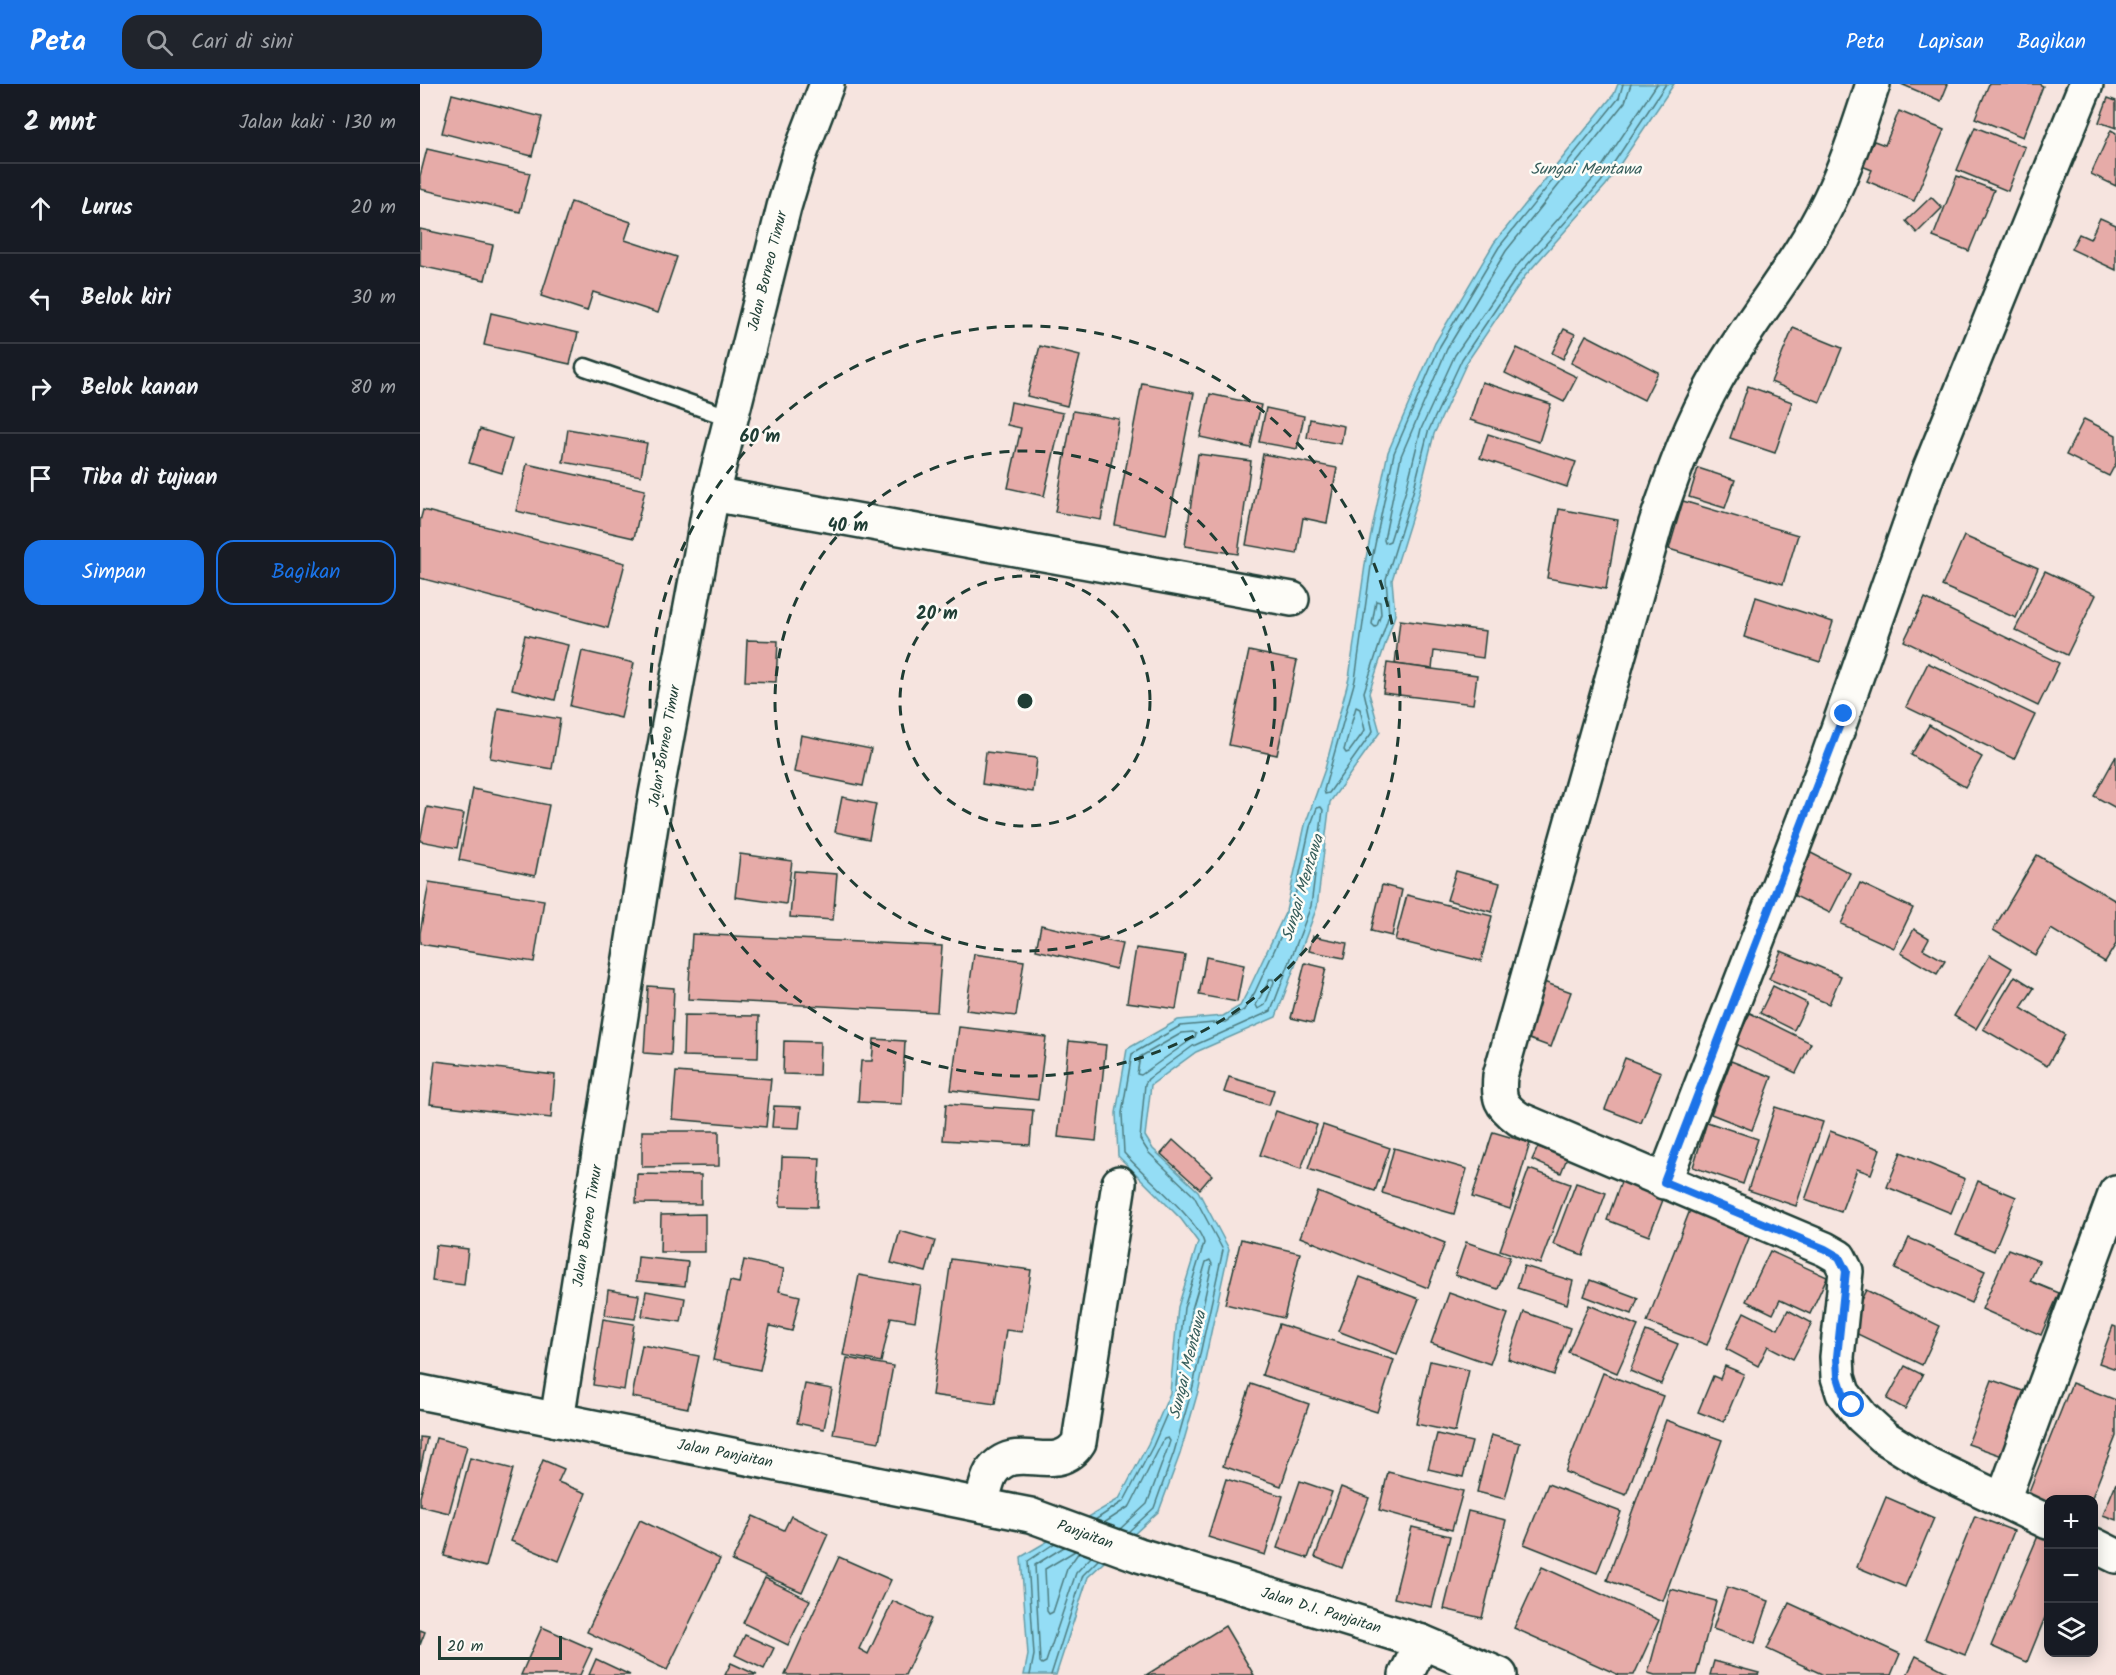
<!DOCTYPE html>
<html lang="id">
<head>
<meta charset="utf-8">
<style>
  :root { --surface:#171b24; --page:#20242c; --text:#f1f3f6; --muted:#9ea1a6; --line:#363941; --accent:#1a73e8 }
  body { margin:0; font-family:Kalam,sans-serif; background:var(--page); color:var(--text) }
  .controls { position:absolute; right:18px; bottom:18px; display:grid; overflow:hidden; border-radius:12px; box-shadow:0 3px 15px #0003 }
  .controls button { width:54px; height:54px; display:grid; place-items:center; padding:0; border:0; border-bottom:2px solid var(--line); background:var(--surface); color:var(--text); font:30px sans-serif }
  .scale { position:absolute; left:18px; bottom:15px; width:124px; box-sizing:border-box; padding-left:6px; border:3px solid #1f3d34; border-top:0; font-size:16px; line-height:21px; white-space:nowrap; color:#1f3d34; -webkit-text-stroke:4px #fdfcf7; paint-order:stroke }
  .stop { position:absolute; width:18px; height:18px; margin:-14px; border:4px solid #1a73e8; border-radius:50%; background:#fff }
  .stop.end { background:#1a73e8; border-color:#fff; box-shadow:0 2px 6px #0008 }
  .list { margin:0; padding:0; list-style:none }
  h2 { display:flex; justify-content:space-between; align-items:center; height:78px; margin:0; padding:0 24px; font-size:26px }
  h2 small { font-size:20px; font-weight:400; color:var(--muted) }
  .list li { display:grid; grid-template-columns:39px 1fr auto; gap:18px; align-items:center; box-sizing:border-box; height:90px; padding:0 24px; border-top:2px solid var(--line) }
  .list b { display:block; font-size:22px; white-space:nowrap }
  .list em { font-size:20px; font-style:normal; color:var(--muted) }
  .actions { display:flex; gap:12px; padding:18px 24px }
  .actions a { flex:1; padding:14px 0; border:2px solid var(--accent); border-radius:18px; text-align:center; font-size:21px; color:var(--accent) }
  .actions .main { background:var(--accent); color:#fff }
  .icon { flex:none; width:33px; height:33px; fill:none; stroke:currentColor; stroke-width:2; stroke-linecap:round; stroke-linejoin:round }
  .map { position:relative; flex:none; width:1696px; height:1591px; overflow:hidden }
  header { display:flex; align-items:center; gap:36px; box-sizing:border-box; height:84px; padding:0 30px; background:var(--accent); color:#fff }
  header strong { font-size:28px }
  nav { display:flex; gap:33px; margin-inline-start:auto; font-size:21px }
  .search { width:420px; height:54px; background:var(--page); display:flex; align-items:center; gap:15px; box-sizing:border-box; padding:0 21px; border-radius:18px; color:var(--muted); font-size:22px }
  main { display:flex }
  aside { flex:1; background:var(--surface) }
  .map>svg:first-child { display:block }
</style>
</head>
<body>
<header>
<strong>Peta</strong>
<div class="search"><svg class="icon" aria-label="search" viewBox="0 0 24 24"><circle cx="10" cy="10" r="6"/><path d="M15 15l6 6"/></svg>Cari di sini</div>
<nav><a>Peta</a><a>Lapisan</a><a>Bagikan</a></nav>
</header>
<main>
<aside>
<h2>2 mnt<small>Jalan kaki · 130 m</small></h2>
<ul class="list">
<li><svg class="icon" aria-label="ahead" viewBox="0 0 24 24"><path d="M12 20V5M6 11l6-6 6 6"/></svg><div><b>Lurus</b></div><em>20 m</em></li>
<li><svg class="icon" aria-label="left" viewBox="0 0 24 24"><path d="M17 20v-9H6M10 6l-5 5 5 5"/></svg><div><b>Belok kiri</b></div><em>30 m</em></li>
<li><svg class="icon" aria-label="right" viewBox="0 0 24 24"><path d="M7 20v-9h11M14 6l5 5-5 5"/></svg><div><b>Belok kanan</b></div><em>80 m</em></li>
<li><svg class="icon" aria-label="arrive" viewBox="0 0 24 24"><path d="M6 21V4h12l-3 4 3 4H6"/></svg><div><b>Tiba di tujuan</b></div></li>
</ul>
<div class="actions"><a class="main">Simpan</a><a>Bagikan</a></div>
</aside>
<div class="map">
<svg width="1696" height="1591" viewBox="0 0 1696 1591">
  <rect width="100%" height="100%" fill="#f6e4df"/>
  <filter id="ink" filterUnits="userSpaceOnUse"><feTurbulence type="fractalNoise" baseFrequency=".0167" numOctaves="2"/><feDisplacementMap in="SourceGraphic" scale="12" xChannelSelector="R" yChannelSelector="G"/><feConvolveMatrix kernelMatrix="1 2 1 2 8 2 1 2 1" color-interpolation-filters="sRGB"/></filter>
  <g filter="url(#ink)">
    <path fill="#94ddf5" stroke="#659da8" stroke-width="1.5" d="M1198,0h56l-68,101 -81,91 -58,86 -33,72 -15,60 -27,86 3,35 -26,78 11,39 -50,70 -13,105 -41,110 -80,35 -45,33 -6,51 8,13 45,42 31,58 -30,139 -19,66 -21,57 -71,66 -32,98h-32l4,-20 -7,-98 98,-58 29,-55 22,-51 8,-86 20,-65 -17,-23 -63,-63 -2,-43 11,-64 51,-29 45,-4 17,-10 9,-17 37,-78 19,-86 20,-56 24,-91 17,-120 22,-106 47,-109 59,-100 120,-149z"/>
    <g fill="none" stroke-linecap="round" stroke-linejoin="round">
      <g stroke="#4e7d81" stroke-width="1.5">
        <path d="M1203,0l-4,14 -120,149 -59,99 -46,107 -22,106 -17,121 -31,110 1,4 4,-1 44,-62 -9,-39 25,-77 -3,-36 27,-87 15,-60 34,-73 58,-86 81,-91 65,-98"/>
        <path d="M1211,0l-6,18 -119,149 -59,98 -46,107 -17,84 1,3 5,-2 16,-51 15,-61 34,-74 60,-87 80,-91 62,-93"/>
        <path d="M956,517l4,1 1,12 -4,12 -2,1 -3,-3z"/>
        <path d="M936,623l4,2 5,21 -16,22 -3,1 -2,-3z"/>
        <path d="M850,895h3l1,3 -9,23 -7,4 -2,-4z"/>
        <path d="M773,948l3,2 -1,3 -54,38 -4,-1 3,-17 42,-24z"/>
        <path d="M790,1176l2,4 -18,83 -4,2 -2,-3 4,-37 14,-47z"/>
        <path d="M675,1436l29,-19 29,-55 22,-51 9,-87 20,-65c-6,-24 -62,-69 -80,-90l-2,-40 10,-59 48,-28 45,-4 19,-12 11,-18 36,-78 19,-87 7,-19 4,-1 2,3 -12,96 -40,105 -78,35 -45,33 -3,5 -5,55 9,14 45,43 29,54 -30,136 -19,66 -20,56 -26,24"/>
        <path d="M684,1439l26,-17 34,-67 4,-1 2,3 -3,9 -20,54 -27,25"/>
        <path d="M644,1463l-29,18 5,97 2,2 4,-2 30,-89 15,-16"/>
        <path d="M655,1467l-30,18 2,42 2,3 4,-2 14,-43 12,-17"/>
        <path d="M610,1591l4,-20 -6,-94 27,-18"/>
        <path d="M631,1591l32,-100 16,-16"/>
      </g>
    </g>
    <g fill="#e6aba8" stroke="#1f3d34" stroke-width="1.5">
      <path d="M1481,0h47l-7,17z"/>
      <path d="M1569,0h50l4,2 -20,51 -48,-19z"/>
      <path d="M32,10l90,23 -10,39 -90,-23z"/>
      <path d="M1688,14l8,3v27l-17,-6z"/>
      <path d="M1479,27l45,19 -30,71 -47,-20 5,-11 -10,-4 12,-25 11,4z"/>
      <path d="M1555,43l50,20 -17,44 -51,-21z"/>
      <path d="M1691,46l5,3v53l-25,-12z"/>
      <path d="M7,65l103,24 -10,39 -100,-23v-13z"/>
      <path d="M1537,92l37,14 -25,61 -36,-14z"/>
      <path d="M1511,113l11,11 -25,25 -11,-12z"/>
      <path d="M151,118l60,20 -6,18 52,17 -19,56 -65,-21 -6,19 -46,-15z"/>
      <path d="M1680,134l16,7v45l-45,-21 8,-15 11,5z"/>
      <path d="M0,145l73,16 -8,35 -65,-14z"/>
      <path d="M71,229l87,20 -8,31 -86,-19z"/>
      <path d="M1373,244l49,20 -22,54 -49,-20z"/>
      <path d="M1144,245l11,5 -12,25 -11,-6z"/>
      <path d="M1166,251l72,37 -14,28 -73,-37z"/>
      <path d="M620,262l40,10 -13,50 -40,-10z"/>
      <path d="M1097,264l60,29 -13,25 -59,-29z"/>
      <path d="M1062,298l69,22 -12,38 -69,-22z"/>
      <path d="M722,299l52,10 -28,142 -51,-10z"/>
      <path d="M1328,302l44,16 -17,51 -45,-15z"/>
      <path d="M790,310l51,11 -10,43 -51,-11z"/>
      <path d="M591,318l52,11 -19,83 -36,-8 13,-60 -14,-3z"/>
      <path d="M846,324l38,8 -7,33 -38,-7z"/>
      <path d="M653,327l46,8 -18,101 -46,-8z"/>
      <path d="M890,335l34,7 -3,18 -34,-6z"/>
      <path d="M1664,335l32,16v28l-7,13 -43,-21z"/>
      <path d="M60,345l32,10 -10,34 -33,-10z"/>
      <path d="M148,345l79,14 -6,33 -78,-14z"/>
      <path d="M1068,350l88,28 -9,25 -87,-29z"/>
      <path d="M778,370l53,7 -13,93 -53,-8z"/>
      <path d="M843,370l74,14 -10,55 -24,-5 -6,36 -51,-9z"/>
      <path d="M107,380l118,26 -11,48 -118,-27z"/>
      <path d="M1278,384l37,12 -10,28 -36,-11z"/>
      <path d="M1263,417l115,34 -15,49 -114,-35z"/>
      <path d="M1139,425l59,11 -12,69 -59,-11z"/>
      <path d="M3,426l202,53 -17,65 -188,-50v-57z"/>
      <path d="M1544,452l74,32 -22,50 -74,-32z"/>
      <path d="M1625,487l51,24 -29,60 -52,-25z"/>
      <path d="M1336,513l77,25 -13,40 -76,-25z"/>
      <path d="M1505,514l134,65 -21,43 -134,-65z"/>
      <path d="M980,536l86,11 -3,27 -49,-7 -2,18 -37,-5z"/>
      <path d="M105,551l43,10 -13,55 -43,-11z"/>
      <path d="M327,556l31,1 -2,41 -31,-1z"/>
      <path d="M162,567l52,12 -13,55 -51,-12z"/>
      <path d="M829,567l48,10 -20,94 -48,-10z"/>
      <path d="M967,579l90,12 -4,29 -90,-11z"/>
      <path d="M1508,579l107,52 -21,44 -108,-52z"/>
      <path d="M78,624l62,11 -8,50 -62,-11z"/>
      <path d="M1509,641l53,32 -17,30 -54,-32z"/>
      <path d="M381,651l70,14 -8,37 -69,-14z"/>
      <path d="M566,668l51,6 -4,34 -51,-8z"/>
      <path d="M1696,672v52l-22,-12z"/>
      <path d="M53,705l76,16 -14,71 -76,-16z"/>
      <path d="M422,713l34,7 -7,35 -34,-7z"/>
      <path d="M7,723l37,7 -7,34 -37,-7z"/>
      <path d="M1391,769l39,20 -20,40 -39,-19z"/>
      <path d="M320,770l52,7 -6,43 -51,-7z"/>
      <path d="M1617,771l79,46v43l-11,18 -54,-33 -16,26 -42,-25z"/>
      <path d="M374,787l43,3 -4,46 -43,-3z"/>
      <path d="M1036,787l44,12 -8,29 -45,-12z"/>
      <path d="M9,798l115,18 -10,62 -114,-18v-11z"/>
      <path d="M1440,799l53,25 -19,40 -53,-24z"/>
      <path d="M962,801l20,5 -10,46 -21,-5z"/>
      <path d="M987,811l85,21 -11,45 -86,-21z"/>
      <path d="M621,841l81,19 -6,25 -80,-19z"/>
      <path d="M1494,845l15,9 -6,11 22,12 -8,13 -36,-21z"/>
      <path d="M272,850l250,12 -5,66 -249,-13z"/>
      <path d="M893,852l34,7 -3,15 -35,-7z"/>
      <path d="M716,864l49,7 -9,54 -49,-7z"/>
      <path d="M1361,867l60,25 -12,28 -60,-25z"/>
      <path d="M554,870l50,7 -8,55 -50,-6z"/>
      <path d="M1570,871l22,13 -36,61 -22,-13z"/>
      <path d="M786,873l38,8 -7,37 -38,-7z"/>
      <path d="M885,879l21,5 -13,55 -22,-5z"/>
      <path d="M1595,892l19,12 -13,20 44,27 -18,31 -64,-37z"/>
      <path d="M1121,897l30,11 -20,55 -30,-11z"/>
      <path d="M228,902l26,2 -3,67 -27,-2z"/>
      <path d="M1353,902l34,17 -13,27 -34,-17z"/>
      <path d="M1330,929l61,30 -15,30 -61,-29z"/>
      <path d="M264,931l75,1 -1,42 -75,-2z"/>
      <path d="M539,943l87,10 -8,63 -87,-10z"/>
      <path d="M454,955l31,2 -3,63 -44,-2 3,-41h11z"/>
      <path d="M364,957l36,1 -1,33 -36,-1z"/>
      <path d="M649,957l37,4 -10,96 -38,-4z"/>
      <path d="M1205,974l36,14 -20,51 -36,-14z"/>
      <path d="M15,977l120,14 -4,43 -121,-14z"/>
      <path d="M1311,977l41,16 -20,53 -41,-16z"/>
      <path d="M256,988l95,7 -5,48 -94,-8z"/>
      <path d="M809,993l45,13 -5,15 -45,-13z"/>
      <path d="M526,1020l87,6 -3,35 -87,-5z"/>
      <path d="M354,1022l27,1 -2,21 -27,-1z"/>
      <path d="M1355,1023l48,15 -27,84 -48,-16z"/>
      <path d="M856,1027l41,14 -16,44 -41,-14z"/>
      <path d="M1287,1038l51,17 -15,45 -50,-17z"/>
      <path d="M903,1041l67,23 -15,43 -67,-22z"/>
      <path d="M222,1047h77v35l-77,1z"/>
      <path d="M1410,1047l50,18 -9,25 -14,-5 -16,43 -36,-12z"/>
      <path d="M1073,1048l37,11 -20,66 -38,-12z"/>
      <path d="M753,1056l39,35 -12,14 -39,-35z"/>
      <path d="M1118,1063l29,11 -6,15 -29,-13z"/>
      <path d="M974,1064l73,21 -13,45 -72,-21z"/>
      <path d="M1481,1068l64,27 -14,34 -64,-26z"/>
      <path d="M362,1073l38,1 -3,49 -37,-1z"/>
      <path d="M1109,1085l41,15 -30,80 -40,-14z"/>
      <path d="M1205,1087l43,16 -19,49 -42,-16z"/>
      <path d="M217,1090l64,1v29l-65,-1z"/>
      <path d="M1558,1097l38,16 -22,54 -38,-16z"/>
      <path d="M1156,1099l30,10 -23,62 -30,-11z"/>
      <path d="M898,1108l127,51 -17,45 -128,-51z"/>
      <path d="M1270,1126l61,23 -44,112 -60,-23z"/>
      <path d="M285,1130v38h-45l1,-37z"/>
      <path d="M480,1147l35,10 -9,31 -35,-9z"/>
      <path d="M1489,1154l76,33 -14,32 -76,-34z"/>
      <path d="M821,1155l59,14 -16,65 -59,-14z"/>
      <path d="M1046,1158l44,15 -12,32 -43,-14z"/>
      <path d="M16,1161l32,4 -4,36 -32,-4z"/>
      <path d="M1588,1165l31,12 -9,20 29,12 -18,42 -59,-26z"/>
      <path d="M1350,1167l57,26 -17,37 -30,-14 -7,14 -27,-13z"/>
      <path d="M218,1173l50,5 -3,24 -49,-5z"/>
      <path d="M531,1175l80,11 -9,62 -16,-2 -11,74 -63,-9z"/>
      <path d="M324,1176l40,9 -5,22 21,5 -8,35 -22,-5 -10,44 -47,-10 17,-79 9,2z"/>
      <path d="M1104,1182l49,15 -6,23 -50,-16z"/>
      <path d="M439,1191l62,11 -6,35 -24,-4 -10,45 -38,-7z"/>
      <path d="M940,1193l59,22 -22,55 -59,-23z"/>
      <path d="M1170,1196l48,18 -6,16 -48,-18z"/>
      <path d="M188,1206l31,5 -4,24 -30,-4z"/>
      <path d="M1446,1206l74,36 -18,39 -75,-36z"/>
      <path d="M226,1207l39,7 -4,24 -39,-6z"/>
      <path d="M1029,1209l59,21 -18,50 -59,-21z"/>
      <path d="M1169,1221l49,21 -21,47 -49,-21z"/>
      <path d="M1368,1226l24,13 -19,36 -25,-13 -10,20 -32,-17 18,-37 34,17z"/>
      <path d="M1104,1228l46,16 -16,47 -46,-16z"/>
      <path d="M183,1235l31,5 -10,66 -31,-5z"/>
      <path d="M859,1240l115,36 -17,52 -115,-37z"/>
      <path d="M1693,1242l3,1v42l-17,-6z"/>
      <path d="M1226,1247l32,13 -17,40 -31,-13z"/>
      <path d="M222,1261l57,11 -11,52 -56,-11z"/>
      <path d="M427,1274l46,8 -14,76 -46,-8z"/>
      <path d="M1010,1277l39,9 -14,62 -39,-8z"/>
      <path d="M1305,1282l19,8 -20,48 -26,-10 15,-36 7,3z"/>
      <path d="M1485,1282l18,9 -18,34 -18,-10z"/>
      <path d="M1183,1289l60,23 -37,99 -61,-23z"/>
      <path d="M1572,1296l42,15 -23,64 -43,-15z"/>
      <path d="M1652,1299l44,17v36l-25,64h-43v2l-20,-8z"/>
      <path d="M385,1300l27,5 -8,40 -27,-6z"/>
      <path d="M831,1300l58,20 -28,82 -58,-20z"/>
      <path d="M1246,1336l56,20 -59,161 -56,-21z"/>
      <path d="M1017,1350l35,8 -9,35 -35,-8z"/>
      <path d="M1071,1351l29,8 -15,56 -28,-7z"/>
      <path d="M0,1353l7,1 -7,33z"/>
      <path d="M16,1354l31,8 -18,67 -29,-7v-9z"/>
      <path d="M50,1374l43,11 -27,98 -42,-11z"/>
      <path d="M123,1376l21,9 -6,13 28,11 -27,68 -48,-20z"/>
      <path d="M968,1388l75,19 -11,39 -73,-20z"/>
      <path d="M806,1395l57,17 -18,59 -57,-18z"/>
      <path d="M880,1397l32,11 -24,66 -31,-10z"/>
      <path d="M1696,1399v37l-13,-5z"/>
      <path d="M1128,1400l73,28 -24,61 -73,-29z"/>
      <path d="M921,1403l28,11 -27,70 -27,-11z"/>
      <path d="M1466,1413l48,21 -29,69 -48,-20z"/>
      <path d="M1048,1427l38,9 -24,98 -38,-9z"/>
      <path d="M333,1432l31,14 7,-14 37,18 -26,58 -70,-31z"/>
      <path d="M1555,1432l39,15 -49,124 -40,-16z"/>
      <path d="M220,1436l80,39 -53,111 -80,-38z"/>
      <path d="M992,1443l38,9 -18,71 -38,-9z"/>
      <path d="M1618,1452l10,5v69l-21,52 -36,-16z"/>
      <path d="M419,1473l52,23 -32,69 9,5 25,-53 38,18 -26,56h-120z"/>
      <path d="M1122,1483l117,53 -25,55h-15l-105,-47z"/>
      <path d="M345,1494l45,22 -22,45 -45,-22z"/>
      <path d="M1307,1503l42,14 -14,42 -42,-14z"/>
      <path d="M1251,1505l45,12 -20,74h-41l-7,-2z"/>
      <path d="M1369,1519l111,51 -9,21h-67l-57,-26z"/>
      <path d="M805,1542l29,49h-108z"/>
      <path d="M122,1543l50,22 -12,26h-59z"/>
      <path d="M0,1546l5,2 -5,13z"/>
      <path d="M325,1551l29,13 -10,21 -29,-14z"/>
      <path d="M1496,1572l31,16 -2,3h-38z"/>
      <path d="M176,1575l34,16h-41z"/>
      <path d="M1294,1577l45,12 -1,2h-48z"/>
      <path d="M311,1579l26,12h-32z"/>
    </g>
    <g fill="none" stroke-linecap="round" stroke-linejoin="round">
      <g stroke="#1f3d34" stroke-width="21">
        <path id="service" d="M165,283l146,51"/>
      </g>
      <g stroke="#1f3d34" stroke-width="38">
        <g id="minor">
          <path d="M1453,0c-13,39 -25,78 -43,115 -30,63 -77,117 -112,177 -27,47 -45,97 -62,147l-156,553c-2,23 0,29 19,43l306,130 14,8 7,14 -9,86 1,20 5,16 19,24 22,20 45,28 119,57"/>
          <path d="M292,410l580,105"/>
          <path d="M1244,1098l164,-425 99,-281 159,-392"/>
          <path d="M137,1336l98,-620 57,-306 72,-287 15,-50 28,-73"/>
          <path d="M1583,1416l113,-308"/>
          <path d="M561,1421c3,-10 5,-23 10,-32 24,-36 65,6 88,-31l40,-259"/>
          <path d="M1674,1461l22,11"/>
          <path d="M986,1591l16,-33"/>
        </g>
      </g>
      <g stroke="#1f3d34" stroke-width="38">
        <path id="tertiary" d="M0,1308l610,123 109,40 283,87 78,33"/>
      </g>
      <use href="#service" stroke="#fdfcf7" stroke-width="16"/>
      <use href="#minor" stroke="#fdfcf7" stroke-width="33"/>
      <use href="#tertiary" stroke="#fdfcf7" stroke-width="33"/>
    </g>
  </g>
  <g fill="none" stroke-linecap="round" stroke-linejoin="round" filter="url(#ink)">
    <path stroke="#1a73e8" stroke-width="8" d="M1424,630l-180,468 161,67 14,8 7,14 -9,86 1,20 5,16 9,12"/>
  </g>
  <g fill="none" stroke="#1f3d34" stroke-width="3" stroke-dasharray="10 8">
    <circle cx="605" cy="617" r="125"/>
    <circle cx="605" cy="617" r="250"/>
    <circle cx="605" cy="617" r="375"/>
  </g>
  <g text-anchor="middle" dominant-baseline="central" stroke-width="5" stroke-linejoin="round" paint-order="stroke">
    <g font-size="15" fill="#1f3d34" stroke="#fdfcf7">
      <text transform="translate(348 187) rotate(-76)">Jalan Borneo Timur</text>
      <text transform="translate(245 662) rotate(-80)">Jalan Borneo Timur</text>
      <text transform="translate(168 1142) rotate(-81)">Jalan Borneo Timur</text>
      <text transform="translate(305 1370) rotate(11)">Jalan Panjaitan</text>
      <text transform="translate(665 1451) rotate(20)">Panjaitan</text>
      <text transform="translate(901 1527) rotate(17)">Jalan D.I. Panjaitan</text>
    </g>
    <g font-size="16" font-style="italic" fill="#365d5b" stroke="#fdfcf7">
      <text x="1166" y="85">Sungai Mentawa</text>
      <text transform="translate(883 804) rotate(-73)">Sungai Mentawa</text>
      <text transform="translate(768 1281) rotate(-76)">Sungai Mentawa</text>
    </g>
  </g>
  <circle cx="605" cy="617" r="9" fill="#1f3d34" stroke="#fdfcf7" stroke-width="3"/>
  <g font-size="18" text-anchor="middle" font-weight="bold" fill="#1f3d34" stroke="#fdfcf7" stroke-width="5" stroke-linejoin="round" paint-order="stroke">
    <text x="340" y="358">60 m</text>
    <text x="428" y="447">40 m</text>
    <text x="517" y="535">20 m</text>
  </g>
</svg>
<div class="controls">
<button>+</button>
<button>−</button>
<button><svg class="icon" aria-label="layers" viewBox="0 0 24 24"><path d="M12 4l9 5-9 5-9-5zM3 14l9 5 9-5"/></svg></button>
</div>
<div class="scale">20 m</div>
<div class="stop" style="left:1432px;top:1321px"></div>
<div class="stop end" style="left:1424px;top:630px"></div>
</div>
</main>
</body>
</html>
